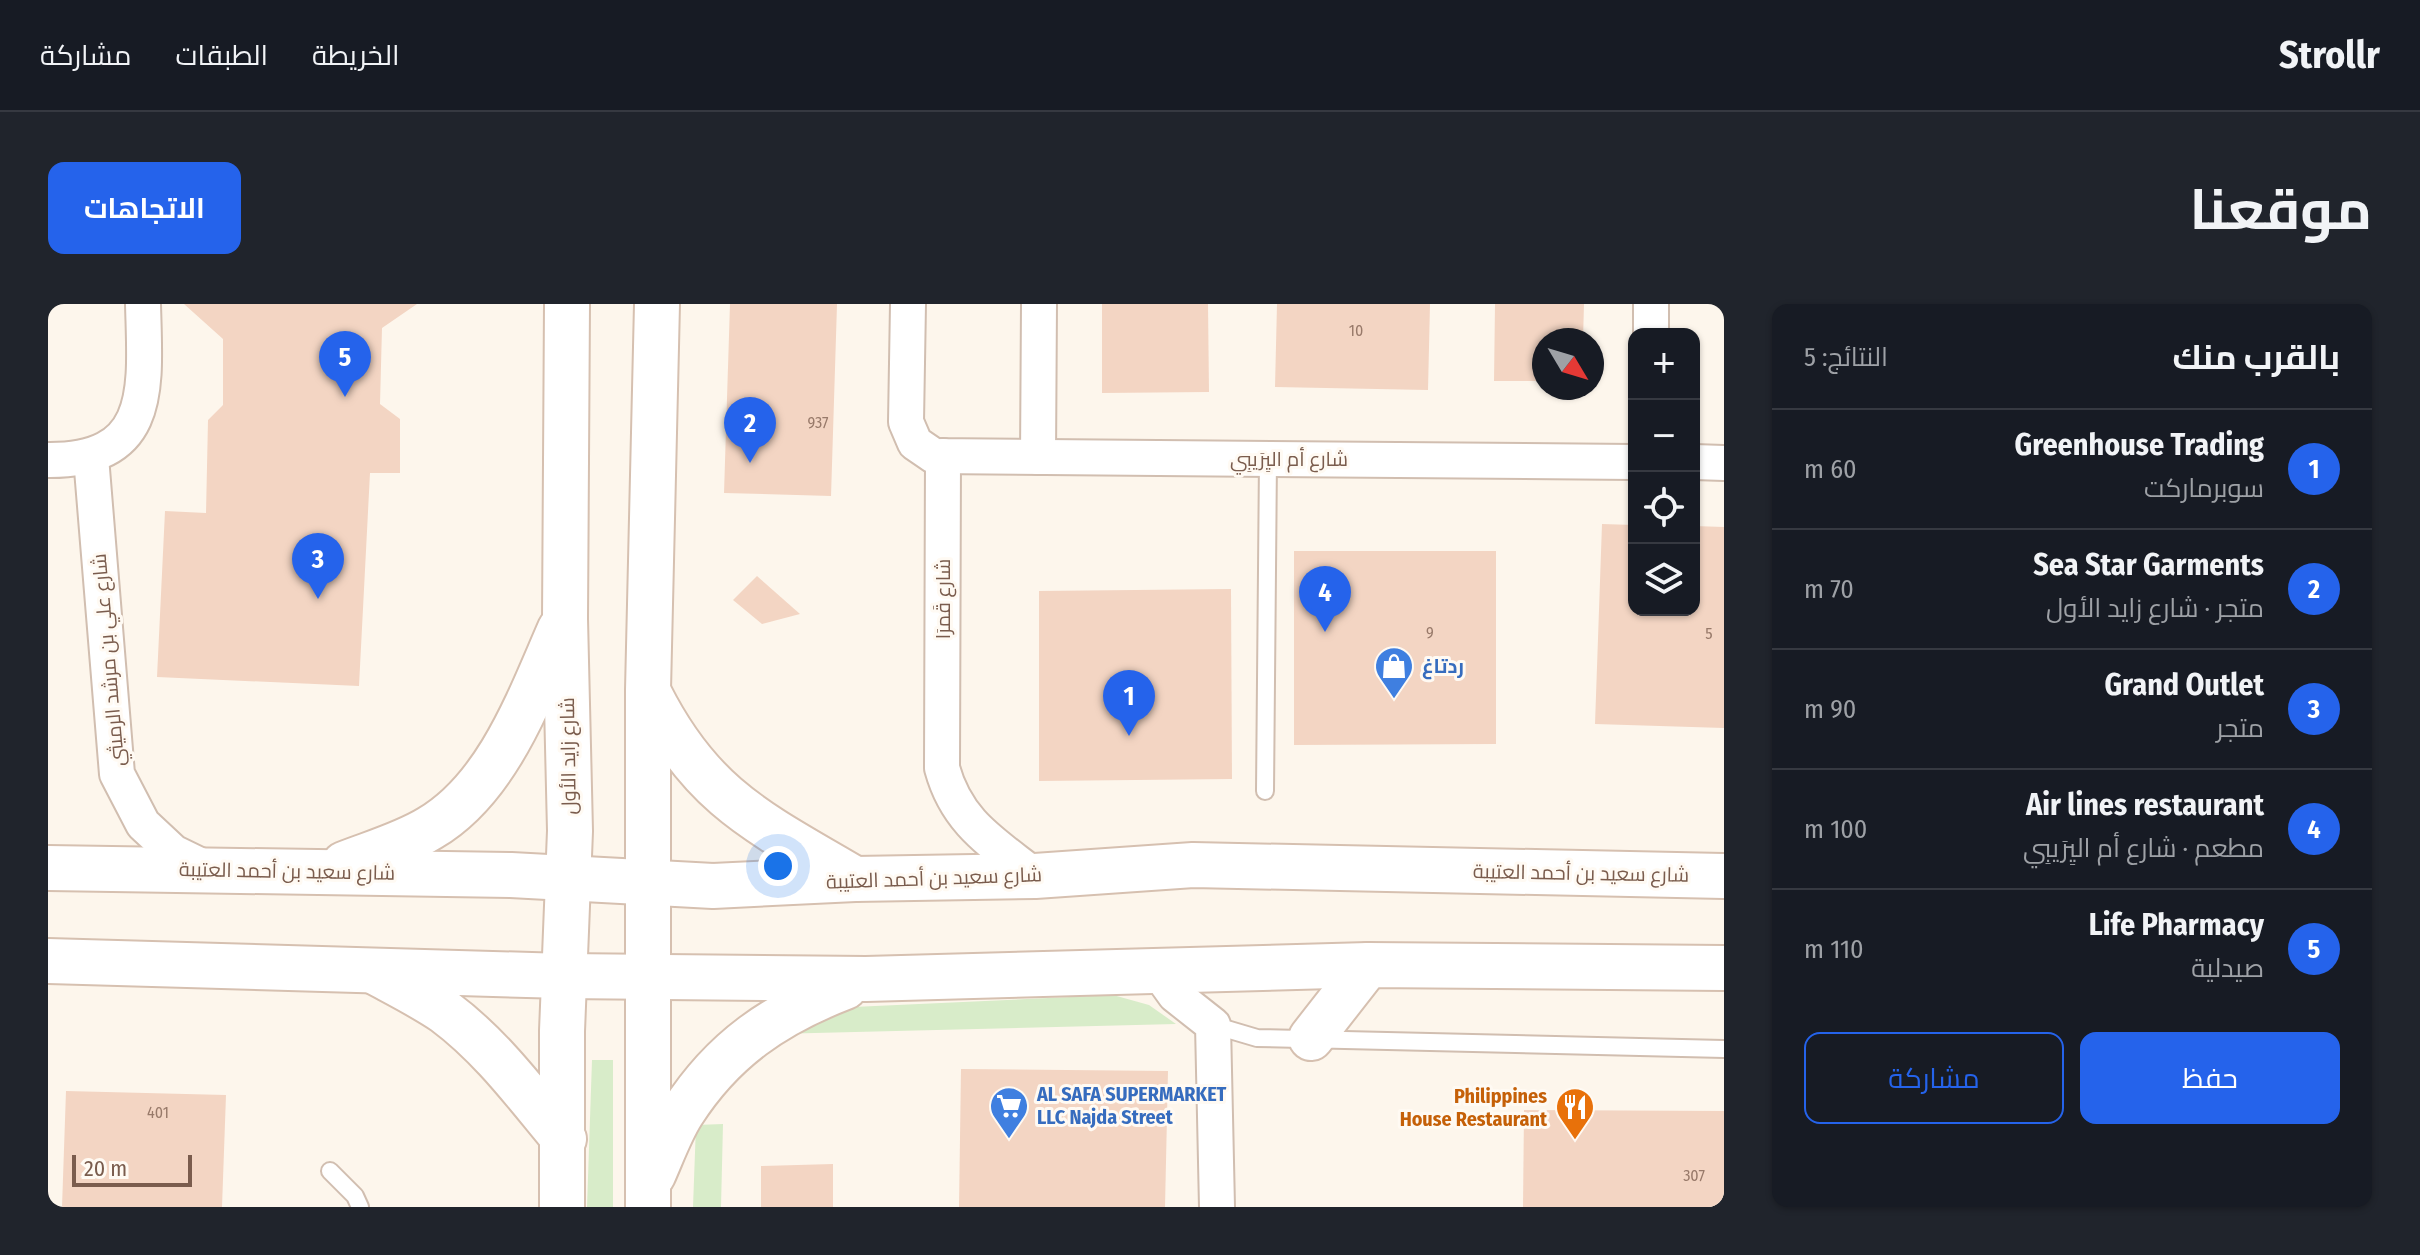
<!DOCTYPE html>
<html lang="ar">
<head>
<meta charset="utf-8">
<style>
  :root { --surface:#171b24; --page:#20242c; --text:#f1f3f6; --muted:#9ea1a6; --line:#363941; --accent:#2563eb }
  body { margin:0; font-family:"Fira Sans Condensed",Cairo,sans-serif; background:var(--page); color:var(--text); direction:rtl }
  .controls { position:absolute; right:24px; top:24px; display:grid; overflow:hidden; border-radius:16px; box-shadow:0 2px 6px #0004 }
  .controls button { width:72px; height:72px; display:grid; place-items:center; padding:0; border:0; border-bottom:2px solid var(--line); background:var(--surface); color:var(--text); font:40px sans-serif }
  .compass { position:absolute; left:1484px; top:24px; width:72px; height:72px; border-radius:50%; background:var(--surface); box-shadow:0 2px 6px #0004; rotate:128deg }
  .scale { position:absolute; left:24px; bottom:20px; width:120px; box-sizing:border-box; padding-left:8px; border:4px solid #7a5c4d; border-top:0; font-size:22px; line-height:28px; white-space:nowrap; color:#7a5c4d; -webkit-text-stroke:6px #fffaf3; paint-order:stroke }
  .you { position:absolute; left:730px; top:562px; width:28px; height:28px; margin:-20px; border:6px solid #fff; border-radius:50%; background:#1a73e8; box-shadow:0 0 0 12px #1a73e833 }
  .badge { display:grid; place-items:center; width:52px; height:52px; border-radius:50%; background:var(--accent); color:#fff; font-size:26px; font-weight:700 }
  .pin { position:absolute; translate:-50% -66px; filter:drop-shadow(0 2px 4px #0008) }
  .pin::after { content:''; position:absolute; top:42px; width:28px; height:24px; background:inherit; clip-path:polygon(0 0,100% 0,50% 100%) }
  .list { margin:0; padding:0; list-style:none }
  h2 { display:flex; justify-content:space-between; align-items:center; height:104px; margin:0; padding:0 32px; font-size:34px }
  h2 small { font-size:26px; font-weight:400; color:var(--muted) }
  .list li { display:grid; grid-template-columns:52px 1fr auto; gap:24px; align-items:center; box-sizing:border-box; height:120px; padding:0 32px; border-top:2px solid var(--line) }
  .list b { display:block; font-size:30px; white-space:nowrap }
  .list p { margin:0; font-size:26px; white-space:nowrap; color:var(--muted) }
  .list em { font-size:26px; font-style:normal; color:var(--muted) }
  .actions { display:flex; gap:16px; padding:24px 32px }
  .actions a { flex:1; padding:18px 0; border:2px solid var(--accent); border-radius:16px; text-align:center; font-size:28px; color:var(--accent) }
  .actions .main { background:var(--accent); color:#fff }
  .icon { flex:none; width:44px; height:44px; fill:none; stroke:currentColor; stroke-width:2; stroke-linecap:round; stroke-linejoin:round }
  .map { position:relative; flex:none; width:1676px; height:903px; overflow:hidden; direction:ltr; border-radius:16px }
  header { display:flex; align-items:center; gap:48px; box-sizing:border-box; height:112px; padding:0 40px; background:var(--surface); border-bottom:2px solid var(--line) }
  header strong { font-size:38px }
  nav { display:flex; gap:44px; margin-inline-start:auto; font-size:28px }
  .intro { display:flex; align-items:center; justify-content:space-between; box-sizing:border-box; height:192px; padding:0 48px }
  h1 { margin:0; font-size:56px }
  .button { padding:20px 36px; border-radius:16px; background:var(--accent); color:#fff; font-size:28px; font-weight:700 }
  main { display:flex; gap:48px; padding:0 48px }
  aside { flex:1; background:var(--surface); border-radius:16px; box-shadow:0 2px 6px #0004 }
  .map>svg:first-child { display:block }
</style>
</head>
<body>
<header>
<strong>Strollr</strong>
<nav><a>الخريطة</a><a>الطبقات</a><a>مشاركة</a></nav>
</header>
<div class="intro"><h1>موقعنا</h1><a class="button">الاتجاهات</a></div>
<main>
<aside>
<h2>بالقرب منك<small>النتائج: 5</small></h2>
<ul class="list">
<li><span class="badge">1</span><div><b>Greenhouse Trading</b><p>سوبرماركت</p></div><em>60 m</em></li>
<li><span class="badge">2</span><div><b>Sea Star Garments</b><p>متجر · شارع زايد الأول</p></div><em>70 m</em></li>
<li><span class="badge">3</span><div><b>Grand Outlet</b><p>متجر</p></div><em>90 m</em></li>
<li><span class="badge">4</span><div><b>Air lines restaurant</b><p>مطعم · شارع أم اليِرَيبِي</p></div><em>100 m</em></li>
<li><span class="badge">5</span><div><b>Life Pharmacy</b><p>صيدلية</p></div><em>110 m</em></li>
</ul>
<div class="actions"><a class="main">حفظ</a><a>مشاركة</a></div>
</aside>
<div class="map">
<svg width="1676" height="903" viewBox="0 0 1676 903">
  <rect width="100%" height="100%" fill="#fdf6ec"/>
  <g fill="#d8ecc9">
    <path d="M1065,691l36,10 27,19 -402,10 79,-27z"/>
    <path d="M544,756h21v147h-26z"/>
    <path d="M675,820l-2,83h-28l3,-82z"/>
  </g>
  <g fill="#f3d5c3">
    <path d="M136,0h233l-35,24 -2,76 20,15v54h-30l-11,213 -202,-9 8,-166 41,2 2,-93 15,-15v-66z"/>
    <path d="M682,0h107l-6,192 -107,-3z"/>
    <path d="M1054,0h106l1,88 -107,1z"/>
    <path d="M1229,0h153l-2,86 -153,-3z"/>
    <path d="M1447,0h89l-1,36h-39v41h-50z"/>
    <path d="M1554,220l32,1v85h60v-84l30,1v201l-129,-4z"/>
    <path d="M1246,247h202v193l-202,1z"/>
    <path d="M709,272l43,38 -38,10 -29,-24z"/>
    <path d="M1183,285l1,190 -193,2v-190z"/>
    <path d="M913,765l207,2 -3,136h-206z"/>
    <path d="M18,787l160,4 -4,112h-160z"/>
    <path d="M1476,806l200,1v96h-201z"/>
    <path d="M785,860v43h-72v-41z"/>
  </g>
  <g fill="none" stroke-linecap="round" stroke-linejoin="round">
    <g stroke="#d1beb0" stroke-width="20">
      <g id="lane">
        <path d="M1217,487l3,-332"/>
        <path d="M1165,721l44,13 467,11"/>
        <path d="M282,867l25,25 5,11"/>
      </g>
    </g>
    <g stroke="#d1beb0" stroke-width="38">
      <g id="street">
        <path d="M860,0l-2,118 9,21 19,13 700,6"/>
        <path d="M1603,30v-30"/>
        <path d="M895,152l-1,312c15,55 50,74 93,108"/>
        <path d="M43,153l26,317 26,50 30,28 35,17"/>
        <path d="M990,153l1,-153"/>
        <path d="M0,156c107,1 97,-74 95,-156"/>
        <path d="M1646,158l30,1"/>
        <path d="M1109,666l18,25 38,30 4,182"/>
      </g>
    </g>
    <g stroke="#d6c0b0" stroke-width="48">
      <g id="secondary">
        <path d="M602,391c52,103 110,128 205,184"/>
        <path d="M296,560c28,-11 60,-20 86,-36 68,-40 100,-131 130,-199"/>
        <path d="M0,564l463,7 202,11 142,-7 180,-3 158,-11 531,11"/>
        <path d="M0,657l516,15 302,3 502,-14 356,3"/>
        <path d="M327,668c24,13 48,25 70,40 47,35 82,83 119,127"/>
        <path d="M1263,734l57,-73"/>
        <path d="M605,871c9,-20 17,-43 29,-62 41,-64 93,-99 163,-126"/>
        <path d="M514,903v-176l8,-200 -5,-212 2,-315"/>
        <path d="M600,903v-517l9,-386"/>
      </g>
    </g>
    <use href="#lane" stroke="#fff" stroke-width="16"/>
    <use href="#street" stroke="#fff" stroke-width="34"/>
    <use href="#secondary" stroke="#fff" stroke-width="44"/>
  </g>
  <defs>
    <g id="shop-pin" transform="scale(2)"><path d="M0 17L-7.5 6A9.5 9.5 0 1 1 7.5 6Z" fill="#3f7fe0" stroke="#fffaf3"/><path d="M-5-2.5h2.3a2.7 3.5 0 0 1 5.4 0H5L5.5 6h-11ZM-1.5-2.5h3a1.5 2.3 0 0 0-3 0Z" fill="#fff"/></g>
    <g id="supermarket-pin" transform="scale(2)"><path d="M0 17L-7.5 6A9.5 9.5 0 1 1 7.5 6Z" fill="#3f7fe0" stroke="#fffaf3"/><path d="M-6-5.5h2.5l.6 2H6L4.5 2H-2.5L-4.4-4H-6ZM-1.5 3.2a1.3 1.3 0 1 0 .1 0ZM3 3.2a1.3 1.3 0 1 0 .1 0Z" fill="#fff"/></g>
    <g id="restaurant-pin" transform="scale(2)"><path d="M0 17L-7.5 6A9.5 9.5 0 1 1 7.5 6Z" fill="#e8710a" stroke="#fffaf3"/><path d="M-5-6h1v4h1v-4h1v4h1v-4h1v5L-1.5 .5V6h-2V.5L-5-1ZM5-6V6H3V1.5H1.5Q1.5-4 5-6Z" fill="#fff"/></g>
  </defs>
  <g fill-rule="evenodd">
    <use href="#shop-pin" x="1346" y="362"/>
    <use href="#supermarket-pin" x="961" y="802"/>
    <use href="#restaurant-pin" x="1527" y="803"/>
  </g>
  <g text-anchor="middle" dominant-baseline="central" stroke-width="6" stroke-linejoin="round" paint-order="stroke">
    <g font-size="16" fill="#987a6a">
      <text x="1308" y="26">10</text>
      <text x="770" y="118">937</text>
      <text x="1382" y="328">9</text>
      <text x="1661" y="329">5</text>
      <text x="110" y="808">401</text>
      <text x="1646" y="871">307</text>
    </g>
    <g font-size="20" fill="#7a5c4d" stroke="#fffaf3">
      <text x="1241" y="155">شارع أم اليِرَيبِي</text>
      <text transform="translate(895 295) rotate(-90)">شارع قَمرَا</text>
      <text transform="translate(60 356) rotate(-95)">شارع علي بن مرشد الرميثي</text>
      <text transform="translate(520 452) rotate(-91)">شارع زايد الأول</text>
      <text transform="translate(239 567) rotate(1)">شارع سعيد بن أحمد العتيبة</text>
      <text transform="translate(1533 569) rotate(1)">شارع سعيد بن أحمد العتيبة</text>
      <text transform="translate(886 574) rotate(-2)">شارع سعيد بن أحمد العتيبة</text>
    </g>
    <g font-size="20" font-weight="bold" fill="#366cbe" stroke="#fffaf3" text-anchor="start">
      <text x="1374" y="362">ردتاغ</text>
      <text x="989" y="790">AL SAFA SUPERMARKET<tspan x="989" dy="23">LLC Najda Street</tspan></text>
    </g>
    <g font-size="20" font-weight="bold" fill="#c56008" stroke="#fffaf3" text-anchor="end">
      <text x="1499" y="792">Philippines<tspan x="1499" dy="23">House Restaurant</tspan></text>
    </g>
  </g>
</svg>
<div class="controls">
<button>+</button>
<button>−</button>
<button><svg class="icon" aria-label="locate" viewBox="0 0 24 24"><circle cx="12" cy="12" r="6"/><path d="M12 2v4M12 18v4M2 12h4M18 12h4"/></svg></button>
<button><svg class="icon" aria-label="layers" viewBox="0 0 24 24"><path d="M12 4l9 5-9 5-9-5zM3 14l9 5 9-5"/></svg></button>
</div>
<svg class="compass" viewBox="-18 -18 36 36"><path d="M0-13l5 13h-10z" fill="#e53935"/><path d="M0 13l5-13h-10z" fill="#9ea1a6"/></svg>
<div class="scale">20 m</div>
<div class="you"></div>
<div class="pin badge" style="left:1081px;top:432px">1</div>
<div class="pin badge" style="left:702px;top:159px">2</div>
<div class="pin badge" style="left:270px;top:295px">3</div>
<div class="pin badge" style="left:1277px;top:328px">4</div>
<div class="pin badge" style="left:297px;top:93px">5</div>
</div>
</main>
</body>
</html>
